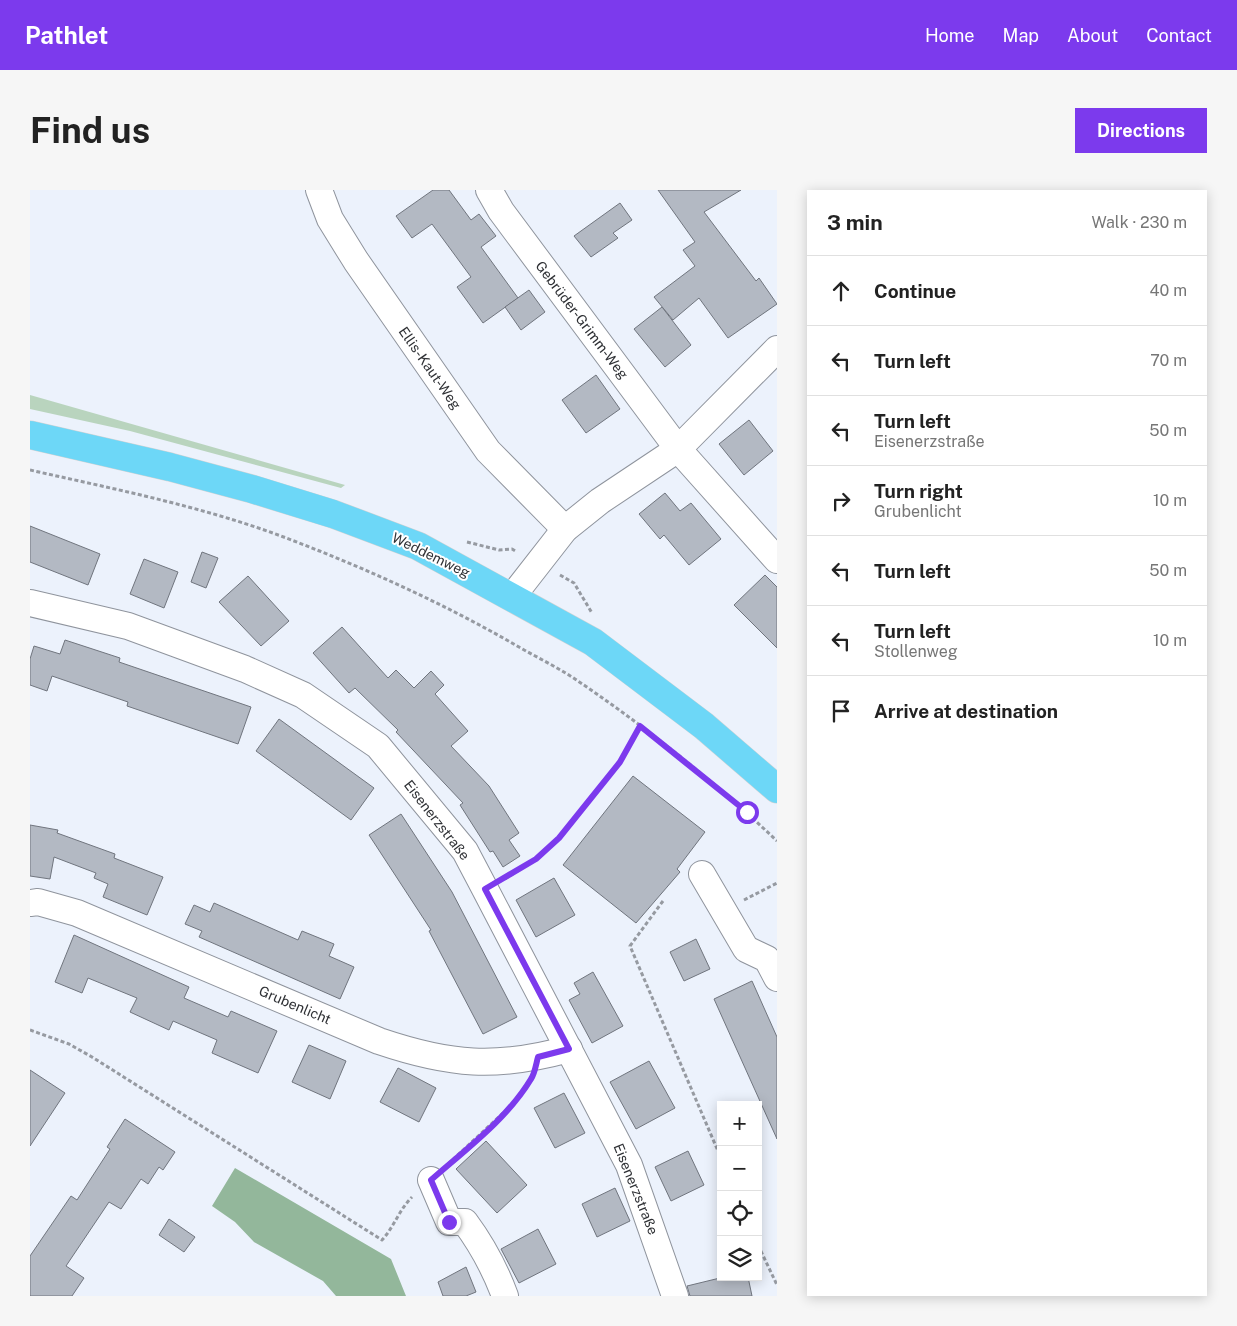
<!DOCTYPE html>
<html lang="en">
<head>
<meta charset="utf-8">
<style>
  :root { --surface:#fff; --page:#f6f6f6; --text:#222; --muted:#767676; --line:#e0e0e0; --accent:#7c3aed }
  body { margin:0; font-family:"Public Sans",sans-serif; background:var(--page); color:var(--text) }
  .controls { position:absolute; right:15px; bottom:15px; display:grid; overflow:hidden; border-radius:0px; box-shadow:0 2px 12px #0003 }
  .controls button { width:45px; height:45px; display:grid; place-items:center; padding:0; border:0; border-bottom:1px solid var(--line); background:var(--surface); color:var(--text); font:25px sans-serif }
  .stop { position:absolute; width:15px; height:15px; margin:-11px; border:4px solid #7c3aed; border-radius:50%; background:#fff }
  .stop.end { background:#7c3aed; border-color:#fff; box-shadow:0 1px 5px #0008 }
  .list { margin:0; padding:0; list-style:none }
  h2 { display:flex; justify-content:space-between; align-items:center; height:65px; margin:0; padding:0 20px; font-size:21px }
  h2 small { font-size:16px; font-weight:400; color:var(--muted) }
  .list li { display:grid; grid-template-columns:32px 1fr auto; gap:15px; align-items:center; box-sizing:border-box; height:70px; padding:0 20px; border-top:1px solid var(--line) }
  .list b { display:block; font-size:19px; white-space:nowrap }
  .list p { margin:0; font-size:16px; white-space:nowrap; color:var(--muted) }
  .list em { font-size:16px; font-style:normal; color:var(--muted) }
  .icon { flex:none; width:28px; height:28px; fill:none; stroke:currentColor; stroke-width:2; stroke-linecap:round; stroke-linejoin:round }
  .map { position:relative; flex:none; width:747px; height:1106px; overflow:hidden; border-radius:0px }
  header { display:flex; align-items:center; gap:30px; box-sizing:border-box; height:70px; padding:0 25px; background:var(--accent); color:#fff }
  header strong { font-size:24px }
  nav { display:flex; gap:28px; margin-inline-start:auto; font-size:18px }
  .intro { display:flex; align-items:center; justify-content:space-between; box-sizing:border-box; height:120px; padding:0 30px }
  h1 { margin:0; font-size:35px }
  .button { padding:12px 22px; border-radius:0px; background:var(--accent); color:#fff; font-size:18px; font-weight:700 }
  main { display:flex; gap:30px; padding:0 30px }
  aside { flex:1; background:var(--surface); border-radius:0px; box-shadow:0 2px 12px #0003 }
  .map>svg:first-child { display:block }
</style>
</head>
<body>
<header>
<strong>Pathlet</strong>
<nav><a>Home</a><a>Map</a><a>About</a><a>Contact</a></nav>
</header>
<div class="intro"><h1>Find us</h1><a class="button">Directions</a></div>
<main>
<div class="map">
<svg width="747" height="1106" viewBox="0 0 747 1106">
  <rect width="100%" height="100%" fill="#ecf2fc"/>
  <path fill="#b9d4be" d="M0,205l315,90 -4,3 -211,-57 -100,-22z"/>
  <path fill="#93b79b" d="M205,978l156,91 15,37h-70l-13,-15 -69,-39 -19,-20 -23,-16z"/>
  <g fill="#b3b9c3" stroke="#70757e">
    <path d="M403,0h16l22,30 8,-6 17,22 -15,11 37,51 -35,25 -26,-36 14,-10 -39,-53 -20,14 -16,-22z"/>
    <path d="M628,0h83l-37,22 52,69 3,-3 18,26 -49,34 -29,-40 -26,22 -19,-23 41,-31 -12,-16 12,-8z"/>
    <path d="M590,13l12,17 -19,13 5,5 -27,19 -17,-21z"/>
    <path d="M499,100l16,22 -24,18 -16,-23z"/>
    <path d="M632,117l29,38 -26,22 -31,-38z"/>
    <path d="M566,185l24,34 -34,24 -24,-33z"/>
    <path d="M719,230l24,31 -29,24 -25,-31z"/>
    <path d="M635,303l15,18 11,-8 30,36 -32,26 -25,-30 -4,4 -21,-25z"/>
    <path d="M0,336l70,28 -12,31 -58,-23z"/>
    <path d="M172,362l16,6 -12,30 -15,-6z"/>
    <path d="M114,369l34,13 -14,36 -34,-14z"/>
    <path d="M735,385l12,12v61l-43,-43z"/>
    <path d="M218,386l41,45 -28,25 -42,-44z"/>
    <path d="M312,437l46,51 8,-8 18,18 17,-17 13,14 -9,9 33,37 -17,15 38,40 30,47 -10,7 11,16 -17,11 -10,-16 -3,1 -30,-47 3,-2 -67,-71 2,-2 -43,-42 -6,5 -36,-40z"/>
    <path d="M35,450l55,18 -1,4 132,45 -13,37 -111,-38 1,-4 -76,-26 -5,15 -17,-6v-26l4,-13 26,8z"/>
    <path d="M249,529l95,69 -23,32 -95,-69z"/>
    <path d="M603,586l72,56 -28,37 3,3 -44,51 -73,-58z"/>
    <path d="M371,624l51,78 65,125 -34,17 -54,-103 2,-1 -62,-95z"/>
    <path d="M0,635l28,5 -1,3 58,21 -1,4 49,19 -16,38 -44,-18 5,-13 -14,-6 2,-5 -42,-16 -4,22 -20,-3z"/>
    <path d="M524,688l21,37 -39,22 -20,-37z"/>
    <path d="M184,713l84,37 4,-9 32,13 -5,12 25,11 -14,32 -141,-62 3,-6 -17,-7 9,-19 16,7z"/>
    <path d="M44,745l115,52 -5,11 44,19 3,-6 46,20 -19,42 -46,-20 5,-13 -44,-19 -4,9 -39,-18 7,-14 -49,-20 -6,15 -27,-11z"/>
    <path d="M666,749l14,30 -26,12 -14,-29z"/>
    <path d="M563,782l30,54 -31,17 -23,-43 11,-6 -6,-11z"/>
    <path d="M722,791l25,56v102l-63,-140z"/>
    <path d="M279,855l37,16 -16,38 -38,-17z"/>
    <path d="M619,871l26,47 -39,21 -26,-47z"/>
    <path d="M368,878l38,20 -17,34 -39,-20z"/>
    <path d="M0,880l35,23 -35,53z"/>
    <path d="M534,903l21,40 -30,15 -21,-40z"/>
    <path d="M95,929l50,33 -12,18 -4,-3 -11,17 -7,-5 -20,30 -12,-7 -43,64 18,12 -12,18h-42v-40l41,-60 6,4 33,-51 -3,-2z"/>
    <path d="M456,951l41,44 -30,28 -41,-44z"/>
    <path d="M658,961l16,34 -33,16 -16,-34z"/>
    <path d="M585,998l15,33 -33,16 -15,-33z"/>
    <path d="M139,1029l26,18 -11,15 -25,-17z"/>
    <path d="M508,1039l18,35 -37,19 -18,-34z"/>
    <path d="M436,1077l10,25 -10,4h-23l-5,-14z"/>
    <path d="M694,1087h24l4,19h-62l-3,-10z"/>
  </g>
  <g fill="none" stroke-linecap="round" stroke-linejoin="round">
    <g stroke="#8f949d" stroke-width="28">
      <g id="minor">
        <path d="M289,0l11,29 26,42 132,190 77,78"/>
        <path d="M459,0l12,21 177,238 99,111"/>
        <path d="M482,407l53,-68 35,-28 78,-52 99,-100"/>
        <path d="M0,413l98,23 117,43 58,26 75,51 87,105 20,38 144,276 46,131"/>
        <path d="M672,684l44,75 21,10 10,19"/>
        <path d="M0,713l8,-1 39,11 302,128c71,24 117,28 190,8"/>
        <path d="M401,990l18,42h16c17,23 30,47 40,74"/>
      </g>
    </g>
    <g stroke="#d1d2d3" stroke-width="29">
      <path id="major" d="M0,245l140,32 82,22 81,25 85,32 175,96 111,84 73,63"/>
    </g>
    <g stroke="#969aa1" stroke-width="3" stroke-dasharray="4 2.5" stroke-linecap="butt">
      <path d="M0,280c84,19 170,36 251,66 82,31 162,67 238,111 19,11 38,20 56,32 71,48 140,103 202,162"/>
      <path d="M437,352l32,8 13,-1 5,3"/>
      <path d="M530,385l14,8 18,30"/>
      <path d="M475,689l31,-20 23,-21 61,-76 20,-36"/>
      <path d="M714,710l33,-17"/>
      <path d="M633,711l-33,45 91,212"/>
      <path d="M0,840l39,14 23,13 290,183c12,-13 17,-30 30,-43"/>
      <path d="M418,974l67,-62 14,-20"/>
      <path d="M728,1055l19,40"/>
    </g>
    <use href="#minor" stroke="#fff" stroke-width="26"/>
    <use href="#major" stroke="#6dd7f7" stroke-width="28"/>
  </g>
  <g fill="none" stroke-linecap="round" stroke-linejoin="round">
    <path stroke="#7c3aed" stroke-width="6" d="M419,1032l-18,-42c34,-30 76,-61 100,-101 4,-6 5,-15 7,-22l31,-8 -84,-160 51,-30 23,-21 61,-76 20,-36 107,86"/>
  </g>
  <g text-anchor="middle" dominant-baseline="central" stroke-width="4" stroke-linejoin="round" paint-order="stroke">
    <g font-size="14" fill="#2f3135" stroke="#fff">
      <text transform="translate(552 130) rotate(53)">Gebrüder-Grimm-Weg</text>
      <text transform="translate(400 178) rotate(55)">Ellis-Kaut-Weg</text>
      <text transform="translate(401 365) rotate(26)">Weddemweg</text>
      <text transform="translate(407 630) rotate(52)">Eisenerzstraße</text>
      <text transform="translate(265 815) rotate(23)">Grubenlicht</text>
      <text transform="translate(606 999) rotate(68)">Eisenerzstraße</text>
    </g>
  </g>
</svg>
<div class="controls">
<button>+</button>
<button>−</button>
<button><svg class="icon" aria-label="locate" viewBox="0 0 24 24"><circle cx="12" cy="12" r="6"/><path d="M12 2v4M12 18v4M2 12h4M18 12h4"/></svg></button>
<button><svg class="icon" aria-label="layers" viewBox="0 0 24 24"><path d="M12 4l9 5-9 5-9-5zM3 14l9 5 9-5"/></svg></button>
</div>
<div class="stop" style="left:717px;top:622px"></div>
<div class="stop end" style="left:419px;top:1032px"></div>
</div>
<aside>
<h2>3 min<small>Walk · 230 m</small></h2>
<ul class="list">
<li><svg class="icon" aria-label="ahead" viewBox="0 0 24 24"><path d="M12 20V5M6 11l6-6 6 6"/></svg><div><b>Continue</b></div><em>40 m</em></li>
<li><svg class="icon" aria-label="left" viewBox="0 0 24 24"><path d="M17 20v-9H6M10 6l-5 5 5 5"/></svg><div><b>Turn left</b></div><em>70 m</em></li>
<li><svg class="icon" aria-label="left" viewBox="0 0 24 24"><path d="M17 20v-9H6M10 6l-5 5 5 5"/></svg><div><b>Turn left</b><p>Eisenerzstraße</p></div><em>50 m</em></li>
<li><svg class="icon" aria-label="right" viewBox="0 0 24 24"><path d="M7 20v-9h11M14 6l5 5-5 5"/></svg><div><b>Turn right</b><p>Grubenlicht</p></div><em>10 m</em></li>
<li><svg class="icon" aria-label="left" viewBox="0 0 24 24"><path d="M17 20v-9H6M10 6l-5 5 5 5"/></svg><div><b>Turn left</b></div><em>50 m</em></li>
<li><svg class="icon" aria-label="left" viewBox="0 0 24 24"><path d="M17 20v-9H6M10 6l-5 5 5 5"/></svg><div><b>Turn left</b><p>Stollenweg</p></div><em>10 m</em></li>
<li><svg class="icon" aria-label="arrive" viewBox="0 0 24 24"><path d="M6 21V4h12l-3 4 3 4H6"/></svg><div><b>Arrive at destination</b></div></li>
</ul>
</aside>
</main>
</body>
</html>
